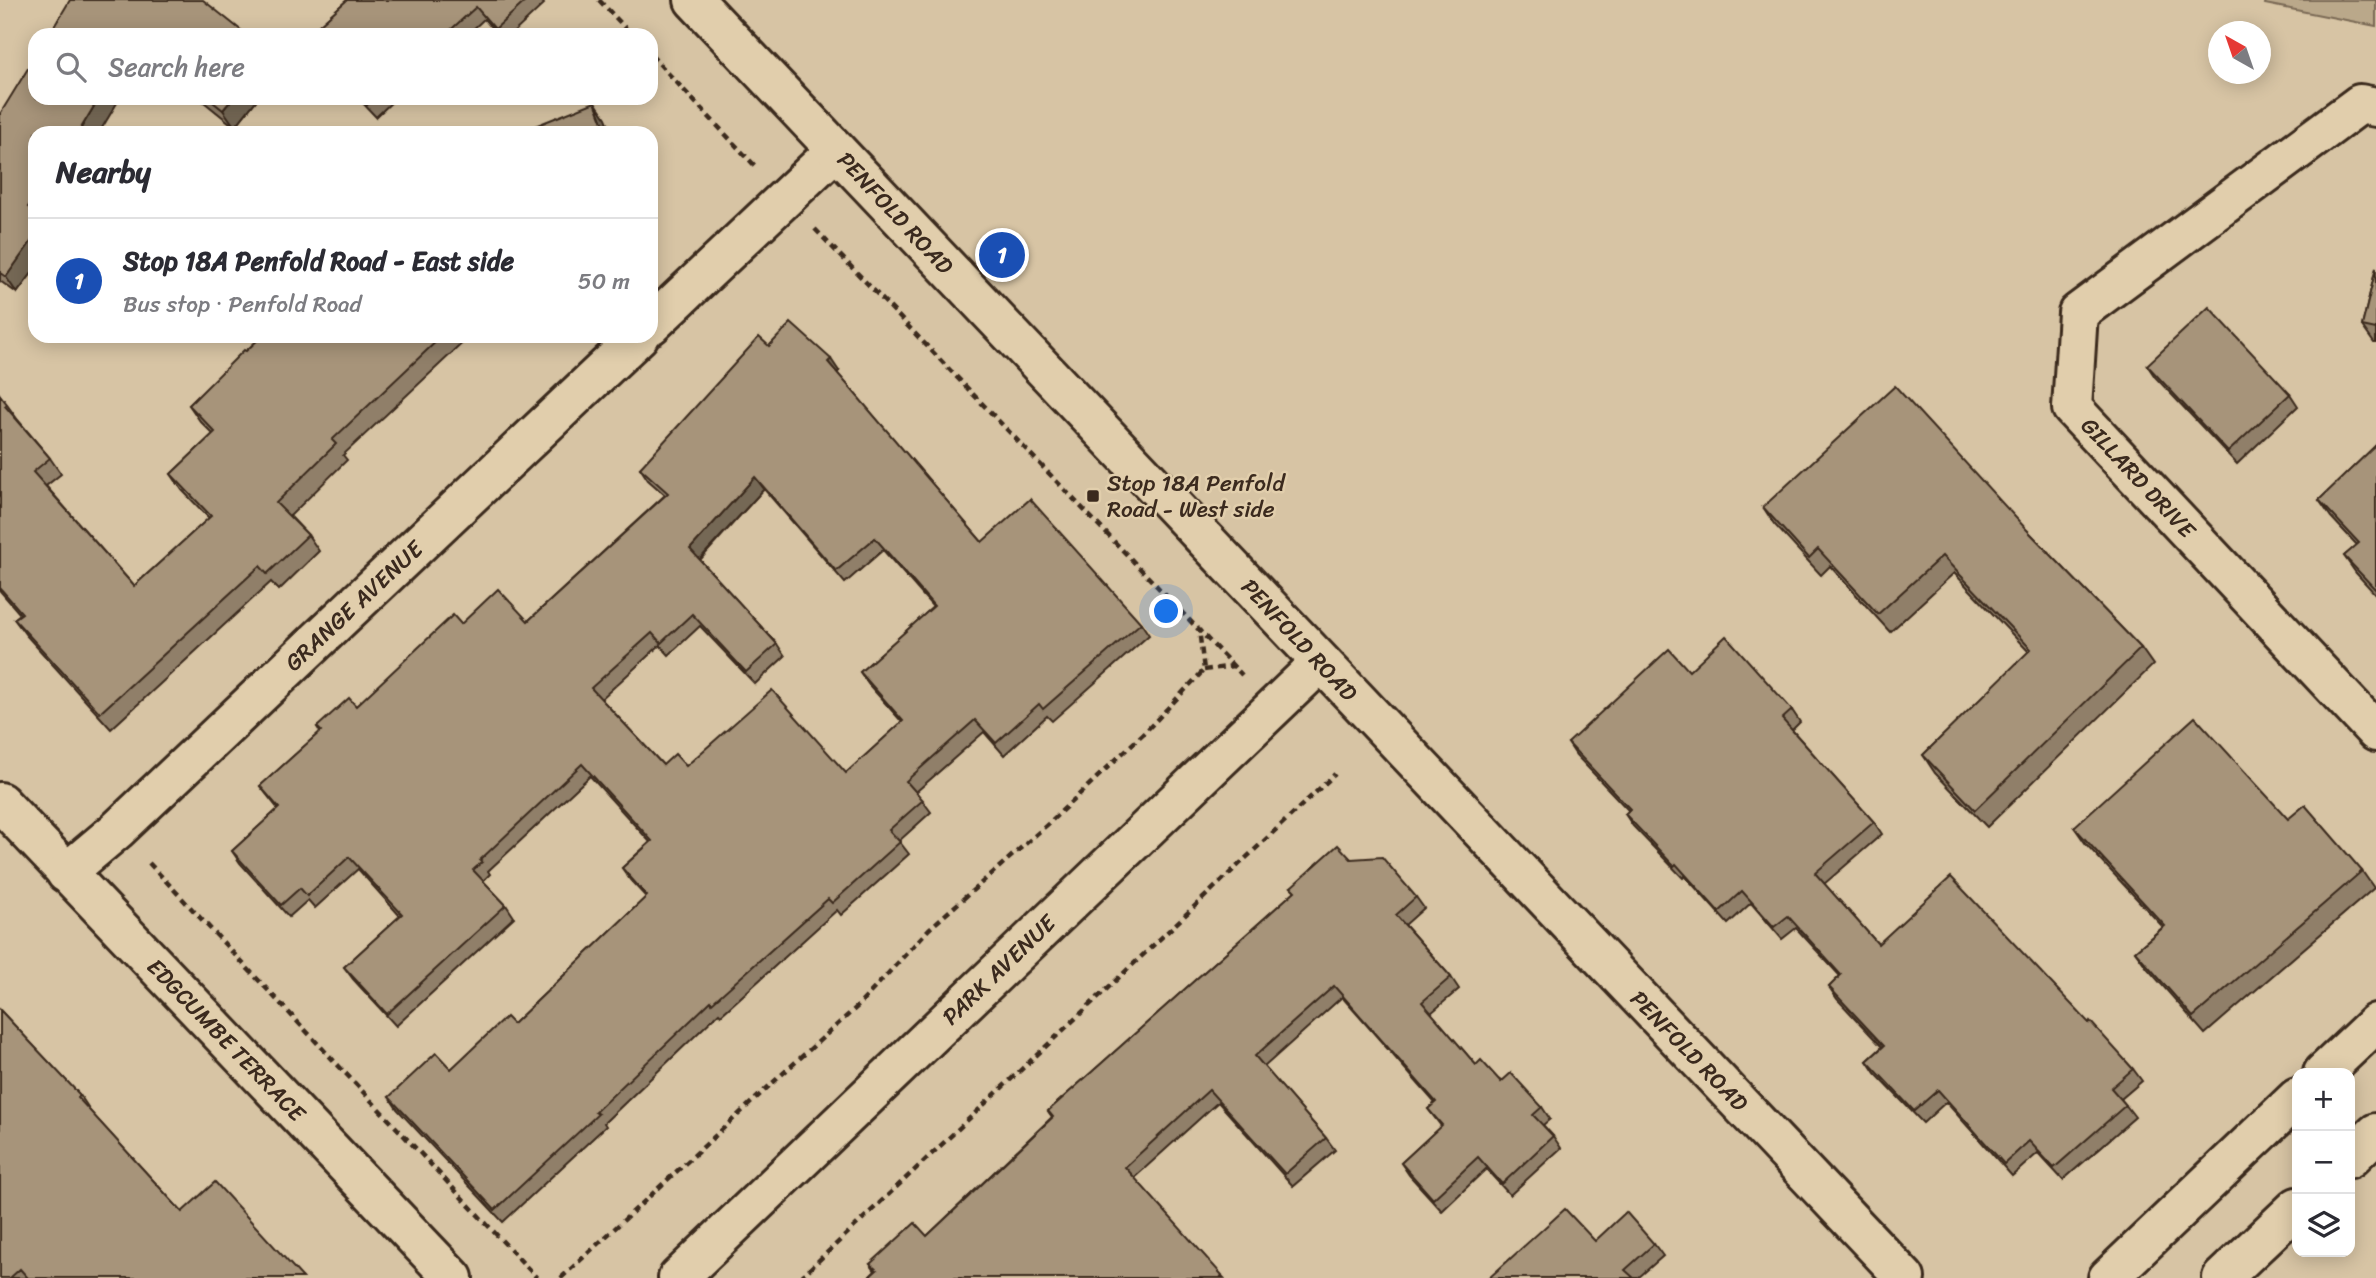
<!DOCTYPE html>
<html lang="en">
<head>
<meta charset="utf-8">
<style>
  :root { --surface:#fff; --page:#f7f7f7; --text:#2b2b33; --muted:#7c7c81; --line:#e1e1e2; --accent:#b45309 }
  body { margin:0; font-family:Sriracha,sans-serif; background:var(--page); color:var(--text) }
  .controls { position:absolute; right:21px; bottom:21px; display:grid; overflow:hidden; border-radius:14px; box-shadow:0 4px 18px #0003 }
  .controls button { width:63px; height:63px; display:grid; place-items:center; padding:0; border:0; border-bottom:2px solid var(--line); background:var(--surface); color:var(--text); font:35px sans-serif }
  .compass { position:absolute; left:2208px; top:21px; width:63px; height:63px; border-radius:50%; background:var(--surface); box-shadow:0 4px 18px #0003; rotate:320deg }
  .you { position:absolute; left:1167px; top:612px; width:24px; height:24px; margin:-18px; border:5px solid #fff; border-radius:50%; background:#1a73e8; box-shadow:0 0 0 10px #1a73e833 }
  .badge { display:grid; place-items:center; width:46px; height:46px; border-radius:50%; background:var(--accent); color:#fff; font-size:23px; font-weight:700 }
  .pin { position:absolute; translate:-50% -50%; border:4px solid #fff; box-shadow:0 2px 7px #0006 }
  .list { margin:0; padding:0; list-style:none }
  h2 { display:flex; justify-content:space-between; align-items:center; height:91px; margin:0; padding:0 28px; font-size:30px }
  h2 small { font-size:23px; font-weight:400; color:var(--muted) }
  .list li { display:grid; grid-template-columns:46px 1fr auto; gap:21px; align-items:center; box-sizing:border-box; height:126px; padding:0 28px; border-top:2px solid var(--line) }
  .list b { display:block; font-size:26px; white-space:nowrap }
  .list p { margin:0; font-size:23px; white-space:nowrap; color:var(--muted) }
  .list em { font-size:23px; font-style:normal; color:var(--muted) }
  .icon { flex:none; width:38px; height:38px; fill:none; stroke:currentColor; stroke-width:2; stroke-linecap:round; stroke-linejoin:round }
  .map { position:relative; flex:none; width:2376px; height:1278px; overflow:hidden }
  .search { position:absolute; background:var(--surface); box-shadow:0 4px 18px #0003; left:28px; top:28px; width:630px; height:77px; display:flex; align-items:center; gap:18px; box-sizing:border-box; padding:0 24px; border-radius:21px; color:var(--muted); font-size:26px }
  .panel { position:absolute; background:var(--surface); box-shadow:0 4px 18px #0003; left:28px; top:126px; width:630px; height:217px; border-radius:21px }
  .map>svg:first-child { display:block }
</style>
</head>
<body>
<div class="map">
<svg width="2376" height="1278" viewBox="0 0 2376 1278">
  <rect width="100%" height="100%" fill="#d7c4a4"/>
  <filter id="ink" filterUnits="userSpaceOnUse"><feTurbulence type="fractalNoise" baseFrequency=".0143" numOctaves="2"/><feDisplacementMap in="SourceGraphic" scale="14" xChannelSelector="R" yChannelSelector="G"/><feConvolveMatrix kernelMatrix="1 2 1 2 8 2 1 2 1" color-interpolation-filters="sRGB"/></filter>
  <g filter="url(#ink)">
    <path fill="#baa88a" stroke="#7a6954" stroke-width="2" d="M2266,0h110v26l-111,-22z"/>
    <g fill="none" stroke-linecap="round" stroke-linejoin="round">
      <g stroke="#3b2a1e" stroke-width="44">
        <g id="minor">
          <path d="M2376,107l-16,-3 -282,209 -6,95 304,324"/>
          <path d="M651,325l185,-175"/>
          <path d="M0,802l453,476"/>
          <path d="M66,873l51,-43 522,-494"/>
          <path d="M2323,1073l53,-50"/>
          <path d="M2350,1158l26,-25"/>
          <path d="M678,1278l642,-615"/>
          <path d="M2108,1278l189,-180"/>
          <path d="M2222,1278l75,-71"/>
        </g>
      </g>
      <g stroke="#3b2a1e" stroke-width="44">
        <path id="secondary" d="M694,0l1211,1278"/>
      </g>
      <g stroke="#3b2a1e" stroke-width="4.5" stroke-dasharray="7 5" stroke-linecap="butt">
        <path d="M599,0l33,35"/>
        <path d="M651,55l105,112"/>
        <path d="M815,229l427,446"/>
        <path d="M1204,670l29,-4"/>
        <path d="M149,863l388,415"/>
        <path d="M561,1278l218,-201 79,-71 71,-77 119,-105 98,-93 58,-61 -5,-41"/>
        <path d="M800,1278l535,-504"/>
      </g>
      <use href="#minor" stroke="#e1ceac" stroke-width="38"/>
      <use href="#secondary" stroke="#e1ceac" stroke-width="38"/>
    </g>
    <g fill="#907f69" stroke="#3b2a1e" stroke-width="2" fill-rule="evenodd">
      <path d="M347,0h194l3,4 -33,31h-13l-14,-16 -17,16h-159z"/>
      <path d="M199,98h59l-23,29z"/>
      <path d="M358,98h38l-20,19z"/>
      <path d="M0,114l35,19v136l-18,24 -17,-12z"/>
      <path d="M2376,268v75h-2l-12,-17z"/>
      <path d="M262,336h208l-127,119 4,5 -57,56 18,19 11,16 -40,39 -8,-8 -160,147 -85,-94 -12,-16 6,-5 -20,-23v-196l18,25 32,38 11,16 -15,12 88,100 75,-68 -27,-28 -11,-16 42,-40 -13,-13 -11,-16z"/>
      <path d="M769,346l70,25 -2,2 145,169 159,81 8,12 -97,86 -5,-5 -43,39 -20,-23 -68,60 15,20 -32,29 10,13 -68,61 -4,-5 -116,105 -2,-2 -115,110 2,3 -103,96 -106,-113 -8,-12 62,-28 62,-45 133,-127 -16,-17 -8,-12 28,-26 -60,-66 -102,95 2,3 -7,7 23,24 8,12 -118,109 -43,-47 -9,-12 56,-51 -42,-47 -43,39 -7,-8 -19,17 -49,-54 -8,-12 46,-42 -18,-23 60,-54 -3,-5 39,-21 105,-82 67,-3 137,-126 -17,-15 -8,-12zM764,489l81,94 38,-33 50,57 -73,65 8,12 34,38 -56,51 -183,-8 -62,-66 59,-54 9,10 31,-29 55,58 30,-28 -8,-12 -77,-84z"/>
      <path d="M2147,365l143,29 8,12 -61,58 -82,-87z"/>
      <path d="M2376,445v150l-20,-22 -12,-17 13,-11 -26,-28 -12,-17z"/>
      <path d="M1763,507l264,23 114,118 12,17 -166,162 -52,-54 -12,-18 106,-103 -75,-79 -64,59 -60,-66 -9,9 -47,-51z"/>
      <path d="M1689,671l103,39 8,12 -8,8 82,92 8,12 -58,50 54,60 211,79 44,46 9,12 -21,18 14,18 -72,63 -25,-27 -26,23 -66,-74 -23,21 -48,-50 -8,-12 15,-14 -45,-48 -8,-12 11,-11 -44,-48 -14,11 -31,-36 -23,21 -43,-48 -2,2 -50,-52 -8,-12 4,-3 -53,-56 -8,-12z"/>
      <path d="M2288,819l74,52 12,17 -169,146 -58,-66 -12,-17 28,-24 -77,-83 -12,-17z"/>
      <path d="M1351,859l65,38 8,11 -19,17 46,52 8,12 -28,24 45,52 66,42 8,12 -7,6 10,11 8,12 -51,47 -24,-26 -44,42 -33,-36 -8,-12 40,-37 -13,-17 7,-6 -93,-106 -78,70 62,71 9,12 -42,36 -75,-84 -84,76 90,100h-356l7,-7 -5,-7 57,-28 125,-119 -4,-6 247,-220 -4,-4z"/>
      <path d="M0,1010l80,85 8,12 -1,1 95,104 121,66h-303z"/>
      <path d="M1595,1241l59,3 9,12 -25,22h-149z"/>
    </g>
    <g fill="#756855" stroke="#3b2a1e" stroke-width="2">
      <path d="M99,98h21l-21,35h-21z"/>
      <path d="M233,98h25l-23,29 -12,-17z"/>
      <path d="M595,102l11,16 6,15h-5z"/>
      <path d="M35,197v20l-7,-10z"/>
      <path d="M35,236v33l-18,24 -11,-16z"/>
      <path d="M831,359l8,12 -3,3 -8,-12z"/>
      <path d="M755,477l9,12 -66,72 -8,-12z"/>
    </g>
    <g fill="#a7947a" stroke="#3b2a1e" stroke-width="2" fill-rule="evenodd">
      <path d="M70,0h133l44,35h-198z"/>
      <path d="M347,0h180l-32,29 -19,-22 -31,28h-137z"/>
      <path d="M35,57v41h64l-21,35h-43v64l-7,10 7,5v24l-29,41 -6,-4v-159z"/>
      <path d="M208,98h25l-10,12z"/>
      <path d="M361,98h14l-8,7z"/>
      <path d="M595,102l12,31h-86l4,-3z"/>
      <path d="M2376,268v61l-14,-3z"/>
      <path d="M2209,307l81,87 -62,58 -81,-87z"/>
      <path d="M791,323l40,36 -3,3 154,180 48,-43 111,124 -98,86 -4,-5 -43,39 -21,-23 -69,61 17,19 -34,30 11,12 -68,61 -4,-4 -116,104 -1,-2 -116,111 3,2 -103,96 -106,-113 47,-44 15,16 55,-52 7,7 134,-128 -25,-28 30,-27 -70,-77 -102,96 2,2 -9,8 33,35 -119,109 -43,-47 58,-53 -53,-57 -42,39 -7,-8 -19,17 -49,-54 47,-43 -19,-22 61,-55 -4,-4 32,-29 7,8 97,-91 8,9 37,-35 30,32 140,-128 -28,-25 119,-131 10,9zM755,477l81,94 39,-33 59,68 -74,66 43,49 -57,52 -74,-83 -86,76 -11,-12 -12,11 -72,-77 61,-55 9,10 31,-29 54,58 31,-28 -87,-95z"/>
      <path d="M262,336h180l-110,104 4,4 -60,59 32,32 -41,39 -7,-8 -160,147 -86,-94 8,-6 -22,-25v-193l7,9 -2,2 45,52 -17,14 101,114 77,-70 -40,-42 44,-42 -26,-27 55,-55 2,1z"/>
      <path d="M1895,386l132,144 114,118 -166,162 -52,-55 108,-106 -89,-93 -64,58 -60,-65 -9,9 -46,-51z"/>
      <path d="M2376,445v145l-32,-34 15,-13 -40,-43z"/>
      <path d="M1726,636l66,74 -10,9 92,103 -59,51 63,71 73,-67 138,146 1,-2 43,48 -22,19 15,17 -72,63 -25,-27 -25,23 -66,-74 -24,21 -47,-50 17,-15 -55,-59 12,-12 -53,-59 -14,11 -32,-36 -23,21 -43,-48 -2,2 -49,-52 5,-5 -62,-66 101,-94 20,22z"/>
      <path d="M2195,717l93,102 17,-14 57,66 -169,146 -58,-66 30,-25 -91,-99z"/>
      <path d="M1338,845l13,14 31,-2 34,40 -20,18 55,62 -29,25 54,63 5,-5 20,22 10,-9 31,34 -9,8 20,21 -51,48 -24,-27 -45,42 -32,-36 41,-38 -14,-16 8,-7 -102,-116 -79,70 71,82 -41,36 -76,-84 -84,77 97,108 -2,3h-352l9,-8 -7,-6 45,-41 12,13 126,-119 -5,-6 247,-220 -4,-4z"/>
      <path d="M0,1010l80,85 -2,3 104,114 33,-30 88,96h-275l-8,-9 -10,9h-10z"/>
      <path d="M1565,1209l30,32 31,-29 28,32 -29,26 9,8h-145z"/>
    </g>
  </g>
  <rect fill="#3b2a1e" stroke="#e1ceac" stroke-width="2.5" x="1086" y="489" width="14" height="14" rx="3.5"/>
  <g text-anchor="middle" dominant-baseline="central" stroke-width="5" stroke-linejoin="round" paint-order="stroke">
    <g font-size="23" fill="#3b2a1e" stroke="#e1ceac">
      <text transform="translate(895 213) rotate(47)">PENFOLD ROAD</text>
      <text transform="translate(2138 478) rotate(47)">GILLARD DRIVE</text>
      <text transform="translate(354 606) rotate(-43)">GRANGE AVENUE</text>
      <text transform="translate(1299 640) rotate(47)">PENFOLD ROAD</text>
      <text transform="translate(999 970) rotate(-44)">PARK AVENUE</text>
      <text transform="translate(226 1040) rotate(46)">EDGCUMBE TERRACE</text>
      <text transform="translate(1689 1051) rotate(46)">PENFOLD ROAD</text>
    </g>
    <g font-size="23" fill="#3b2a1e" stroke="#e1ceac" text-anchor="start">
      <text x="1107" y="483">Stop 18A Penfold<tspan x="1107" dy="26">Road - West side</tspan></text>
    </g>
  </g>
</svg>
<div class="controls">
<button>+</button>
<button>−</button>
<button><svg class="icon" aria-label="layers" viewBox="0 0 24 24"><path d="M12 4l9 5-9 5-9-5zM3 14l9 5 9-5"/></svg></button>
</div>
<svg class="compass" viewBox="-18 -18 36 36"><path d="M0-13l5 13h-10z" fill="#e53935"/><path d="M0 13l5-13h-10z" fill="#7c7c81"/></svg>
<div class="you"></div>
<div class="pin badge" style="left:1002px;top:255px;background:#1a4fb4">1</div>
<div class="search"><svg class="icon" aria-label="search" viewBox="0 0 24 24"><circle cx="10" cy="10" r="6"/><path d="M15 15l6 6"/></svg>Search here</div>
<section class="panel">
<h2>Nearby<small></small></h2>
<ul class="list">
<li><span class="badge" style="background:#1a4fb4">1</span><div><b>Stop 18A Penfold Road - East side</b><p>Bus stop · Penfold Road</p></div><em>50 m</em></li>
</ul>
</section>
</div>
</body>
</html>
